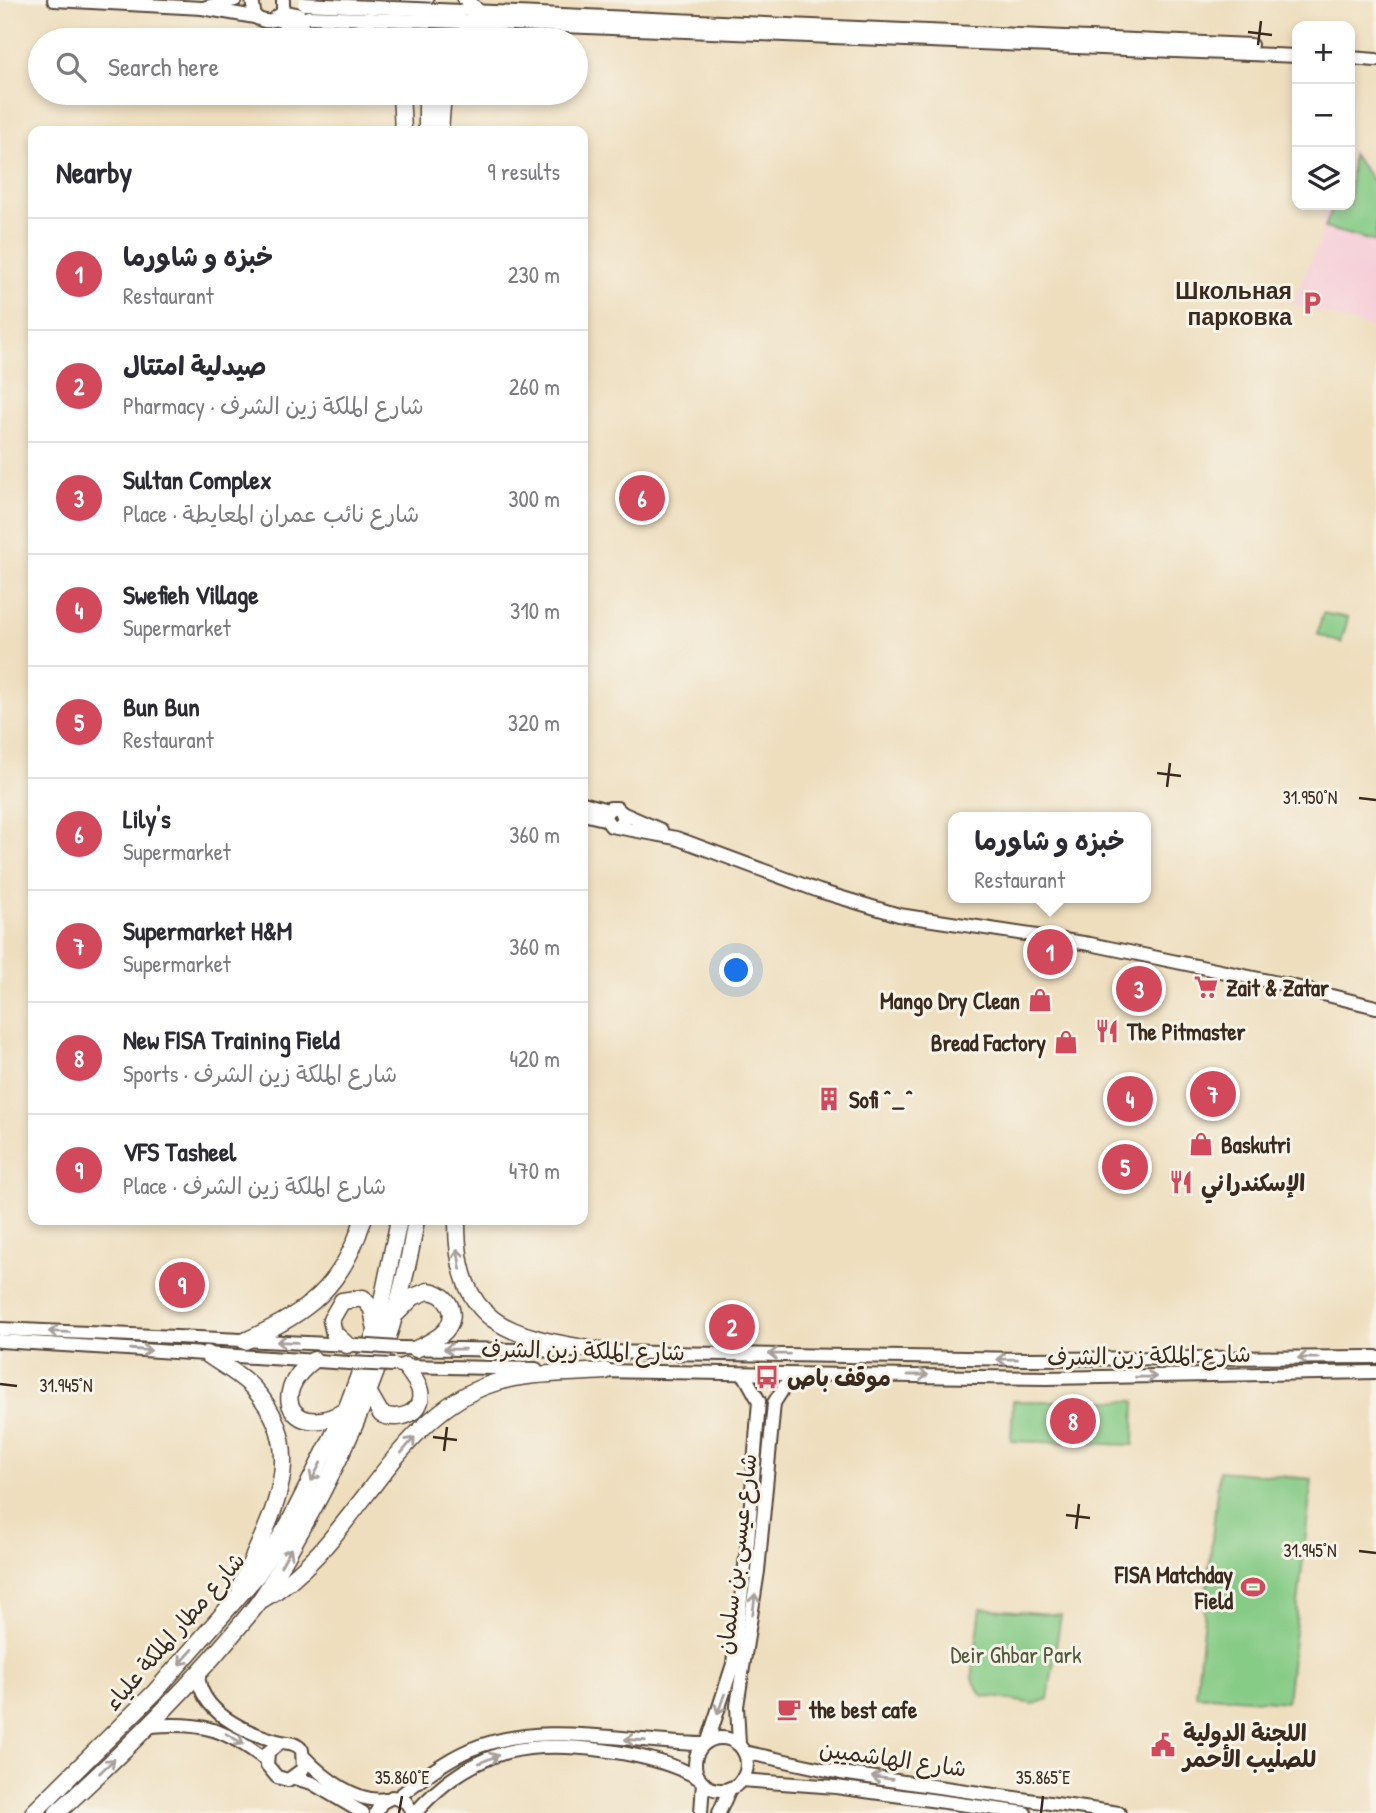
<!DOCTYPE html>
<html lang="en">
<head>
<meta charset="utf-8">
<style>
  :root { --surface:#fff; --page:#f7f7f7; --text:#2b2b33; --muted:#7c7c81; --line:#e1e1e2; --accent:#d1495b }
  body { margin:0; font-family:"Patrick Hand","Playpen Sans Arabic",sans-serif; background:var(--page); color:var(--text) }
  .controls { position:absolute; right:21px; top:21px; display:grid; overflow:hidden; border-radius:14px; box-shadow:0 4px 10px #0003 }
  .controls button { width:63px; height:63px; display:grid; place-items:center; padding:0; border:0; border-bottom:2px solid var(--line); background:var(--surface); color:var(--text); font:35px sans-serif }
  .you { position:absolute; left:737px; top:971px; width:24px; height:24px; margin:-18px; border:5px solid #fff; border-radius:50%; background:#1a73e8; box-shadow:0 0 0 10px #1a73e833 }
  .badge { display:grid; place-items:center; width:46px; height:46px; border-radius:50%; background:var(--accent); color:#fff; font-size:23px; font-weight:700 }
  .pin { position:absolute; translate:-50% -50%; border:4px solid #fff; box-shadow:0 2px 7px #0006 }
  .popup { position:absolute; left:948px; top:812px; width:203px; height:91px; box-sizing:border-box; display:grid; place-content:center; border-radius:14px; background:var(--surface); filter:drop-shadow(0 2px 5px #0005); font-size:23px; white-space:nowrap; color:var(--muted) }
  .popup b { font-size:26px; color:var(--text) }
  .popup::after { content:''; position:absolute; left:50%; top:100%; margin-left:-14px; border:14px solid transparent; border-top-color:var(--surface) }
  .list { margin:0; padding:0; list-style:none }
  h2 { display:flex; justify-content:space-between; align-items:center; height:91px; margin:0; padding:0 28px; font-size:30px }
  h2 small { font-size:23px; font-weight:400; color:var(--muted) }
  .list li { display:grid; grid-template-columns:46px 1fr auto; gap:21px; align-items:center; box-sizing:border-box; height:112px; padding:0 28px; border-top:2px solid var(--line) }
  .list b { display:block; font-size:26px; white-space:nowrap }
  .list p { margin:0; font-size:23px; white-space:nowrap; color:var(--muted) }
  .list em { font-size:23px; font-style:normal; color:var(--muted) }
  .icon { flex:none; width:38px; height:38px; fill:none; stroke:currentColor; stroke-width:2; stroke-linecap:round; stroke-linejoin:round }
  .map { position:relative; flex:none; width:1376px; height:1813px; overflow:hidden }
  .search { position:absolute; background:var(--surface); box-shadow:0 4px 10px #0003; left:28px; top:28px; width:560px; height:77px; display:flex; align-items:center; gap:18px; box-sizing:border-box; padding:0 24px; border-radius:38px; color:var(--muted); font-size:26px }
  .panel { position:absolute; background:var(--surface); box-shadow:0 4px 10px #0003; left:28px; top:126px; width:560px; height:1099px; border-radius:14px }
  .map>svg:first-child { display:block }
</style>
</head>
<body>
<div class="map">
<svg width="1376" height="1813" viewBox="0 0 1376 1813">
  <rect width="100%" height="100%" fill="#f7f3e8"/>
  <filter id="ink" filterUnits="userSpaceOnUse"><feTurbulence type="fractalNoise" baseFrequency=".0143" numOctaves="2"/><feDisplacementMap in="SourceGraphic" scale="14" xChannelSelector="R" yChannelSelector="G"/><feConvolveMatrix kernelMatrix="1 2 1 2 8 2 1 2 1" color-interpolation-filters="sRGB"/></filter>
  <filter id="wash" filterUnits="userSpaceOnUse"><feTurbulence type="fractalNoise" baseFrequency=".00686" numOctaves="4" result="noise"/><feDisplacementMap in="SourceGraphic" scale="28" xChannelSelector="R" yChannelSelector="G"/><feGaussianBlur stdDeviation="1.57" result="paint"/><feColorMatrix in="noise" values="0 0 0 0 0 0 0 0 0 0 0 0 0 0 0 0 0 1.4 0 .05"/><feComposite in="paint" operator="in"/></filter>
  <g filter="url(#wash)">
    <rect width="100%" height="100%" fill="#eedebe"/>
    <path fill="#f6cfd9" d="M1351,146l25,35v148l-84,-25 28,-64 5,-35h25z"/>
    <g fill="#86cb86" stroke="#607a52" stroke-width="2">
      <path d="M1352,154l24,30v58l-51,-14 8,-23h17z"/>
      <path d="M1323,613l25,5 -7,25 -24,-9z"/>
      <path d="M1013,1401h122l-1,44 -123,-4z"/>
      <path d="M1219,1471l93,8 -25,223 -91,-7z"/>
      <path d="M981,1608l80,7 -13,84 -14,5 -53,-9 -9,-17z"/>
    </g>
  </g>
  <g filter="url(#ink)">
    <g fill="none" stroke-linecap="round" stroke-linejoin="round">
      <g stroke="#564536" stroke-width="16">
        <g id="secondary">
          <path d="M54,0l148,8 53,9"/>
          <path d="M252,0l3,17c12,7 20,6 28,-6v-11"/>
          <path d="M206,7l29,-7"/>
          <path d="M283,11l25,6"/>
          <path d="M469,11l782,34"/>
          <path d="M463,22l834,34"/>
          <path d="M1350,58l26,2"/>
          <path d="M583,803l24,7"/>
          <path d="M622,813l39,17"/>
          <path d="M583,814l21,5"/>
          <path d="M618,825l5,-5 -1,-7 -5,-5h-7l-6,9 7,9 65,12 143,53 80,24 191,29 193,40 93,23"/>
          <path d="M0,1329l351,16"/>
          <path d="M0,1341l349,22"/>
          <path d="M398,1348l176,3"/>
          <path d="M599,1352l428,7 349,-2"/>
          <path d="M400,1366l136,3"/>
          <path d="M596,1371l451,7 329,-6"/>
          <path d="M198,1674c2,38 46,58 79,67 10,3 17,0 25,9l1,19 -15,11 -11,-3 -10,-12 1,-13 13,-10"/>
          <path d="M151,1726c52,-4 74,3 115,34"/>
          <circle cx="721" cy="1764" r="26"/>
          <path d="M708,1741l25,-77 15,-123 11,-140 -15,-27"/>
          <path d="M739,1744l-2,-38 21,-135 16,-168 12,-19 10,-8"/>
          <path d="M744,1752l97,21 278,40"/>
          <path d="M304,1757c20,21 53,47 82,42"/>
          <path d="M294,1778l18,5 51,30"/>
          <path d="M741,1780l95,7 189,26"/>
          <path d="M397,1798c23,-18 45,-36 72,-48 73,-31 158,-7 234,-6"/>
          <path d="M376,1813l5,-10 11,-6 14,5 7,11"/>
          <path d="M415,1813c25,-28 54,-51 92,-61 51,-13 148,0 193,27"/>
          <path d="M701,1813l2,-31"/>
          <path d="M719,1813l11,-25"/>
        </g>
      </g>
      <g stroke="#564536" stroke-width="19">
        <g id="highway">
          <path d="M409,0l1,40"/>
          <path d="M425,0l1,40"/>
          <path d="M466,0l10,11"/>
          <path d="M278,18l25,7 68,5 18,10"/>
          <path d="M451,40l19,-18"/>
          <path d="M401,93l2,38"/>
          <path d="M427,93v38"/>
          <path d="M440,131l3,-38"/>
          <path d="M457,1220c-1,111 57,116 149,132"/>
          <path d="M397,1313l16,-16 15,-6c20,2 32,23 17,40 -7,8 -19,13 -29,18"/>
          <path d="M245,1341c63,-28 97,-54 118,-121"/>
          <path d="M347,1345l-13,-12 -3,-13 11,-19 21,-3 9,11 3,16"/>
          <path d="M207,1354c15,11 35,21 47,35 60,66 13,132 -14,199"/>
          <path d="M314,1360c-50,37 -16,81 32,50"/>
          <path d="M370,1395l11,19c16,8 44,0 39,-23 -2,-9 -10,-18 -15,-25"/>
          <path d="M263,1599c90,-50 130,-185 231,-216 35,-11 75,-9 111,-12"/>
          <path d="M33,1813l121,-120 103,-118 31,-50 58,-115 30,-80 23,-110"/>
          <path d="M57,1813c71,-65 138,-131 198,-206 16,-20 28,-45 41,-68 58,-99 102,-205 120,-319"/>
        </g>
      </g>
      <use href="#secondary" stroke="#fff" stroke-width="12"/>
      <use href="#highway" stroke="#fff" stroke-width="16"/>
      <g stroke="#564536" stroke-width="16" stroke-linecap="butt">
        <g id="secondary-bridge">
          <path d="M304,4l157,7"/>
          <path d="M308,17l152,5"/>
          <path d="M355,1345l43,3"/>
          <path d="M349,1363l45,2"/>
        </g>
      </g>
      <use href="#secondary-bridge" stroke="#fff" stroke-width="12"/>
    </g>
    <defs><path id="oneway-shaft" d="M-6 0H5M1.5-3L5.5 0L1.5 3" fill="none" stroke-width="1.6" stroke-linecap="round" stroke-linejoin="round" transform="scale(1.75)"/></defs>
    <g stroke="#a79f9a">
      <use href="#oneway-shaft" transform="translate(459 1259) rotate(-99)"/>
      <use href="#oneway-shaft" transform="translate(59 1332) rotate(-178)"/>
      <use href="#oneway-shaft" transform="translate(287 1342) rotate(-178)"/>
      <use href="#oneway-shaft" transform="translate(454 1349) rotate(-179)"/>
      <use href="#oneway-shaft" transform="translate(141 1350) rotate(4)"/>
      <use href="#oneway-shaft" transform="translate(779 1354) rotate(-179)"/>
      <use href="#oneway-shaft" transform="translate(1308 1358) rotate(180)"/>
      <use href="#oneway-shaft" transform="translate(1007 1359) rotate(-179)"/>
      <use href="#oneway-shaft" transform="translate(918 1375)"/>
      <use href="#oneway-shaft" transform="translate(1146 1377) rotate(-1)"/>
      <use href="#oneway-shaft" transform="translate(408 1445) rotate(-50)"/>
      <use href="#oneway-shaft" transform="translate(316 1472) rotate(117)"/>
      <use href="#oneway-shaft" transform="translate(286 1557) rotate(-60)"/>
      <use href="#oneway-shaft" transform="translate(754 1604) rotate(-83)"/>
      <use href="#oneway-shaft" transform="translate(186 1657) rotate(132)"/>
      <use href="#oneway-shaft" transform="translate(721 1704) rotate(110)"/>
      <use href="#oneway-shaft" transform="translate(235 1739) rotate(31)"/>
      <use href="#oneway-shaft" transform="translate(635 1740) rotate(-176)"/>
      <use href="#oneway-shaft" transform="translate(489 1759) rotate(-22)"/>
      <use href="#oneway-shaft" transform="translate(107 1766) rotate(-43)"/>
      <use href="#oneway-shaft" transform="translate(882 1778) rotate(-172)"/>
    </g>
  </g>
  <path fill="none" stroke="#3b2a1e" stroke-width="2.5" d="M1248,32l24,3M1258,45l3,-24M1157,773l24,3M1167,787l3,-24M1359,798l17,2M0,1384l17,2M433,1437l24,3M444,1451l3,-24M1066,1515l24,3M1076,1529l3,-25M1359,1551l17,2M399,1813l3,-17M1041,1813l2,-17"/>
  <defs>
    <g id="parking-bare" transform="scale(1.89)"><path d="M-3.5-5.5H1a3.5 3.5 0 0 1 0 7H-1V5.5H-3.5ZM-1-3.4V-.6H.8a1.4 1.4 0 0 0 0-2.8Z" fill="#d1495b" stroke="#f7f3e8" stroke-width="2.5" paint-order="stroke"/></g>
    <g id="supermarket-bare" transform="scale(1.89)"><path d="M-6-5.5h2.5l.6 2H6L4.5 2H-2.5L-4.4-4H-6ZM-1.5 3.2a1.3 1.3 0 1 0 .1 0ZM3 3.2a1.3 1.3 0 1 0 .1 0Z" fill="#d1495b" stroke="#f7f3e8" stroke-width="2.5" paint-order="stroke"/></g>
    <g id="shop-bare" transform="scale(1.89)"><path d="M-5-2.5h2.3a2.7 3.5 0 0 1 5.4 0H5L5.5 6h-11ZM-1.5-2.5h3a1.5 2.3 0 0 0-3 0Z" fill="#d1495b" stroke="#f7f3e8" stroke-width="2.5" paint-order="stroke"/></g>
    <g id="restaurant-bare" transform="scale(1.89)"><path d="M-5-6h1v4h1v-4h1v4h1v-4h1v5L-1.5 .5V6h-2V.5L-5-1ZM5-6V6H3V1.5H1.5Q1.5-4 5-6Z" fill="#d1495b" stroke="#f7f3e8" stroke-width="2.5" paint-order="stroke"/></g>
    <g id="building-bare" transform="scale(1.89)"><path d="M-4-6H4V6H1V3H-1V6H-4ZM-2.5-4.3h1.7v1.8h-1.7ZM.8-4.3h1.7v1.8H.8ZM-2.5-1h1.7V.8h-1.7ZM.8-1h1.7V.8H.8Z" fill="#d1495b" stroke="#f7f3e8" stroke-width="2.5" paint-order="stroke"/></g>
    <g id="bus-bare" transform="scale(1.89)"><path d="M-5-6H5V4H4V6H2V4H-2V6H-4V4H-5ZM-3.5-4V0h7V-4ZM-3.5 1.2v1.5H-2V1.2ZM2 1.2v1.5H3.5V1.2Z" fill="#d1495b" stroke="#f7f3e8" stroke-width="2.5" paint-order="stroke"/></g>
    <g id="stadium-bare" transform="scale(1.89)"><path d="M0-5a6.5 5 0 1 0 0 10a6.5 5 0 1 0 0-10ZM-3.5-1.8h7v3.6h-7Z" fill="#d1495b" stroke="#f7f3e8" stroke-width="2.5" paint-order="stroke"/></g>
    <g id="cafe-bare" transform="scale(1.89)"><path d="M-5.5-4.5H6V0H3Q3 3.5 0 3.5H-2.5Q-5.5 3.5-5.5 0ZM3-3.2v2h1.7v-2ZM-6 4.5H4V6H-6Z" fill="#d1495b" stroke="#f7f3e8" stroke-width="2.5" paint-order="stroke"/></g>
    <g id="civic-bare" transform="scale(1.89)"><path d="M-.6-6.5H3V-4.5H.6V-3L4-1V1h2V6H-6V1h2V-1L-.6-3ZM-1.2 2.5V6h2.4V2.5Z" fill="#d1495b" stroke="#f7f3e8" stroke-width="2.5" paint-order="stroke"/></g>
  </defs>
  <g fill-rule="evenodd">
    <use href="#parking-bare" x="1312" y="303"/>
    <use href="#supermarket-bare" x="1206" y="987"/>
    <use href="#shop-bare" x="1040" y="1000"/>
    <use href="#restaurant-bare" x="1107" y="1031"/>
    <use href="#shop-bare" x="1066" y="1042"/>
    <use href="#building-bare" x="829" y="1099"/>
    <use href="#shop-bare" x="1201" y="1144"/>
    <use href="#restaurant-bare" x="1181" y="1182"/>
    <use href="#bus-bare" x="767" y="1377"/>
    <use href="#stadium-bare" x="1253" y="1587"/>
    <use href="#cafe-bare" x="789" y="1709"/>
    <use href="#civic-bare" x="1163" y="1745"/>
  </g>
  <g text-anchor="middle" dominant-baseline="central" stroke-width="6" stroke-linejoin="round" paint-order="stroke">
    <g font-size="23" font-weight="bold" fill="#3b2a1e" stroke="#f7f3e8" text-anchor="start">
      <text x="1292" y="290" text-anchor="end">Школьная<tspan x="1292" dy="26">парковка</tspan></text>
      <text x="1226" y="987">Zait &amp; Zatar</text>
      <text x="1020" y="1000" text-anchor="end">Mango Dry Clean</text>
      <text x="1127" y="1031">The Pitmaster</text>
      <text x="1046" y="1042" text-anchor="end">Bread Factory</text>
      <text x="849" y="1099">Sofi ^_^</text>
      <text x="1221" y="1144">Baskutri</text>
      <text x="1201" y="1182">الإسكندراني</text>
      <text x="787" y="1377">موقف باص</text>
      <text x="1233" y="1574" text-anchor="end">FISA Matchday<tspan x="1233" dy="26">Field</tspan></text>
      <text x="809" y="1709">the best cafe</text>
      <text x="1183" y="1732">اللجنة الدولية<tspan x="1183" dy="26">للصليب الأحمر</tspan></text>
    </g>
    <g font-size="23" fill="#3b2a1e" stroke="#f7f3e8">
      <text transform="translate(583 1350) rotate(1)">شارع الملكة زين الشرف</text>
      <text transform="translate(1149 1355) rotate(-1)">شارع الملكة زين الشرف</text>
      <text transform="translate(736 1554) rotate(-83)">شارع عيسى بن سلمان</text>
      <text transform="translate(174 1631) rotate(-49)">شارع مطار الملكة علياء</text>
      <text transform="translate(893 1758) rotate(8)">شارع الهاشميين</text>
    </g>
    <g font-size="23" fill="#525a3d" stroke="#f7f3e8">
      <text x="1016" y="1654">Deir Ghbar Park</text>
    </g>
  </g>
  <g font-size="18" text-anchor="middle" fill="#3b2a1e" stroke="#f7f3e8" stroke-width="6" stroke-linejoin="round" paint-order="stroke">
    <text x="1310" y="804">31.950°N</text>
    <text x="66" y="1392">31.945°N</text>
    <text x="1310" y="1557">31.945°N</text>
    <text x="402" y="1784">35.860°E</text>
    <text x="1043" y="1784">35.865°E</text>
  </g>
</svg>
<div class="controls">
<button>+</button>
<button>−</button>
<button><svg class="icon" aria-label="layers" viewBox="0 0 24 24"><path d="M12 4l9 5-9 5-9-5zM3 14l9 5 9-5"/></svg></button>
</div>
<div class="you"></div>
<div class="pin badge" style="left:1050px;top:952px">1</div>
<div class="popup"><b>خبزه و شاورما</b>Restaurant</div>
<div class="pin badge" style="left:732px;top:1327px">2</div>
<div class="pin badge" style="left:1139px;top:989px">3</div>
<div class="pin badge" style="left:1130px;top:1099px">4</div>
<div class="pin badge" style="left:1125px;top:1167px">5</div>
<div class="pin badge" style="left:642px;top:498px">6</div>
<div class="pin badge" style="left:1213px;top:1094px">7</div>
<div class="pin badge" style="left:1073px;top:1421px">8</div>
<div class="pin badge" style="left:182px;top:1285px">9</div>
<div class="search"><svg class="icon" aria-label="search" viewBox="0 0 24 24"><circle cx="10" cy="10" r="6"/><path d="M15 15l6 6"/></svg>Search here</div>
<section class="panel">
<h2>Nearby<small>9 results</small></h2>
<ul class="list">
<li><span class="badge">1</span><div><b>خبزه و شاورما</b><p>Restaurant</p></div><em>230 m</em></li>
<li><span class="badge">2</span><div><b>صيدلية امتتال</b><p>Pharmacy · شارع الملكة زين الشرف</p></div><em>260 m</em></li>
<li><span class="badge">3</span><div><b>Sultan Complex</b><p>Place · شارع نائب عمران المعايطة</p></div><em>300 m</em></li>
<li><span class="badge">4</span><div><b>Swefieh Village</b><p>Supermarket</p></div><em>310 m</em></li>
<li><span class="badge">5</span><div><b>Bun Bun</b><p>Restaurant</p></div><em>320 m</em></li>
<li><span class="badge">6</span><div><b>Lily's</b><p>Supermarket</p></div><em>360 m</em></li>
<li><span class="badge">7</span><div><b>Supermarket H&amp;M</b><p>Supermarket</p></div><em>360 m</em></li>
<li><span class="badge">8</span><div><b>New FISA Training Field</b><p>Sports · شارع الملكة زين الشرف</p></div><em>420 m</em></li>
<li><span class="badge">9</span><div><b>VFS Tasheel</b><p>Place · شارع الملكة زين الشرف</p></div><em>470 m</em></li>
</ul>
</section>
</div>
</body>
</html>
